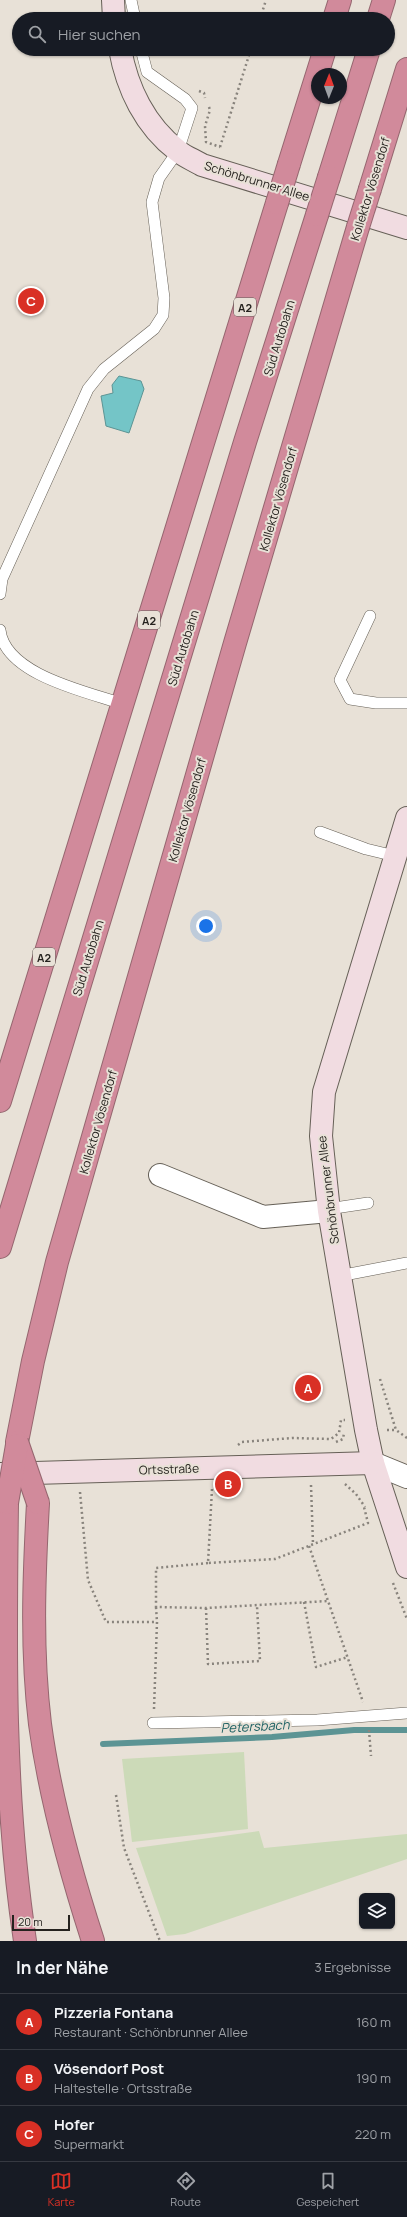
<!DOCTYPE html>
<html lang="de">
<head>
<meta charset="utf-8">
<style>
  :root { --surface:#171b24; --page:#242831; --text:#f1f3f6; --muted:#9ea1a6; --line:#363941; --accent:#d93025 }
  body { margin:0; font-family:Manrope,sans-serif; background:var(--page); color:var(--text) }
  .controls { position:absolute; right:12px; bottom:12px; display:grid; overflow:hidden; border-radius:6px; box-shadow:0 1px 3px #0004 }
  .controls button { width:36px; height:36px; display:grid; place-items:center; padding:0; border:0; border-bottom:1px solid var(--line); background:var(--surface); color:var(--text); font:20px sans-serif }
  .compass { position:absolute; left:311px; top:68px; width:36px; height:36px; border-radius:50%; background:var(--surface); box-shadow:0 1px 3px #0004; rotate:1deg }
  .scale { position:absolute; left:12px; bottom:10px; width:58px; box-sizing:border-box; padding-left:4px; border:2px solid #25221e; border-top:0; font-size:11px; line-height:14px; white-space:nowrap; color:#25221e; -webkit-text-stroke:3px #e8e1d7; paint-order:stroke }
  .you { position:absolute; left:206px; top:926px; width:14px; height:14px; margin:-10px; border:3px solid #fff; border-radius:50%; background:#1a73e8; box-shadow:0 0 0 6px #1a73e833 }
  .badge { display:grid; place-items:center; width:26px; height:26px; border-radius:50%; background:var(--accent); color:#fff; font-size:13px; font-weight:700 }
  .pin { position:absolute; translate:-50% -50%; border:2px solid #fff; box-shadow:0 1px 4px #0006 }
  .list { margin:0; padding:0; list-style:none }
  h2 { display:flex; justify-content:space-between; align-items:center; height:52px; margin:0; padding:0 16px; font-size:17px }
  h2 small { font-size:13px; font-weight:400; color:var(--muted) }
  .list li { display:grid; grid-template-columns:26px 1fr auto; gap:12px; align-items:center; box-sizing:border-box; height:56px; padding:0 16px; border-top:1px solid var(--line) }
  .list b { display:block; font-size:15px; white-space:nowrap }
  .list p { margin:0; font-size:13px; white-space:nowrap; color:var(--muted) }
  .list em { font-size:13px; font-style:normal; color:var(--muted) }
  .icon { flex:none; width:22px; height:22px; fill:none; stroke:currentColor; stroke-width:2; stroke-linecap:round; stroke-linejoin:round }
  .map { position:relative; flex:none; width:407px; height:1941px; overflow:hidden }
  .search { position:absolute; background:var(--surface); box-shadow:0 1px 3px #0004; left:12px; right:12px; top:12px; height:44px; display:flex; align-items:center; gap:10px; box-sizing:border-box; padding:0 14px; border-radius:22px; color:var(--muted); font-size:15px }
  .sheet { height:220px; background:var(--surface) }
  nav { display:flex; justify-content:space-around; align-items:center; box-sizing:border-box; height:56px; border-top:1px solid var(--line); background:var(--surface); font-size:11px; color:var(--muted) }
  nav a { display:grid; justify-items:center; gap:2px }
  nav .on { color:var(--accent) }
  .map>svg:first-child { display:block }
</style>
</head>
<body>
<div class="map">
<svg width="407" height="1941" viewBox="0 0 407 1941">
  <rect width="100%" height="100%" fill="#e8e1d7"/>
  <g fill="#ccdab8">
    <path d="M244,1752l4,77 -116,13 -10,-83z"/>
    <path d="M259,1831l5,17 143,-14v25l-222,75 -18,2 -31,-88z"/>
  </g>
  <path fill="#74c5c7" stroke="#5c9494" d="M119,376l22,5 3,8 -15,44 -23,-7 -5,-30 12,-3 -1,-8z"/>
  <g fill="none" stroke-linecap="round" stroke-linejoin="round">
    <path stroke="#5c9494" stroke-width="6" d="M103,1744l169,-7 82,-7h53"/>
    <g stroke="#666057" stroke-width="12">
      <g id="service">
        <path d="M131,0l4,19"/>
        <path d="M0,594l2,-15 86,-190 16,-20 50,-40 9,-14 1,-17 -12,-96 7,-24 19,-27 14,-43 -7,-9 -38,-27 -6,-23"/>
        <path d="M370,616l-30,64 10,19 26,4h31"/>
        <path d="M0,630c5,45 88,62 123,74"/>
        <path d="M320,832l46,17 29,7"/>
        <path d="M328,1209l40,-6"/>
        <path d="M339,1276l68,-13"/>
        <path d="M153,1723l164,-3 90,-7"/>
      </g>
    </g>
    <g stroke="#666057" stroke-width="24">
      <path id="minor" d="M160,1175l103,42 66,-6"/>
    </g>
    <g stroke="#666057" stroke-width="24">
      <path id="tertiary" d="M373,1463l34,14"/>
    </g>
    <g stroke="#666057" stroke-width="24">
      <g id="secondary">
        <path d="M113,0l1,19"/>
        <path d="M120,49c7,39 25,77 58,102 7,6 16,9 24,14l205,63"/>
        <path d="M407,818l-83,274 -3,44 8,75 37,219 7,33 34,104"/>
        <path d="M0,1474l373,-11"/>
      </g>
    </g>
    <g stroke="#95666f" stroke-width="24">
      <g id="motorway">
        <path d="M334,19l6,-19"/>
        <path d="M378,19l6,-19"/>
        <path d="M289,164l36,-115"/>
        <path d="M329,177l40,-128"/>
        <path d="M370,189l37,-120"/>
        <path d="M0,1101l277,-898"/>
        <path d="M0,1247l245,-805 72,-227"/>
        <path d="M17,1442l16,-81 24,-99 178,-619 123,-416"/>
        <path d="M7,1503c-2,146 -4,293 18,438"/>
        <path d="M38,1503c-4,73 -7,147 2,221 10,74 30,146 53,217"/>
      </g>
    </g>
    <g stroke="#89847d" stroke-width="2.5" stroke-dasharray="2 3" stroke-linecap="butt">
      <path d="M260,19l6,-19"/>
      <path d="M199,91l5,2 1,5"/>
      <path d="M209,107l1,3 -5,16 1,16 14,5"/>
      <path d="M220,147l31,-98"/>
      <path d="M380,1379l16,51 11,8"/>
      <path d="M387,1430h9"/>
      <path d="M336,1442l7,-3 1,-6"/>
      <path d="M238,1445l4,-3 50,-4 39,1 8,-6 2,-13h4"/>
      <path d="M345,1484l11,10 9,13"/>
      <path d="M311,1485l2,59"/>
      <path d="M212,1489l-4,74 67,-4 93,-36 -4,-16"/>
      <path d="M80,1492l8,88 18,42h51"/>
      <path d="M309,1546l54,156"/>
      <path d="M208,1563l-52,5v39l50,1 122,-7"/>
      <path d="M393,1583l14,36"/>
      <path d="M304,1602l12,65 32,-10"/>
      <path d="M206,1608l2,56 52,-3 -3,-55"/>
      <path d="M154,1709l3,-87 -1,-15"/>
      <path d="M369,1730l2,26"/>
      <path d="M116,1795l8,53 36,93"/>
    </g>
    <use href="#service" stroke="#fff" stroke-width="11"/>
    <use href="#minor" stroke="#fff" stroke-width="22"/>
    <use href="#tertiary" stroke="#fff" stroke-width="22"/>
    <use href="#secondary" stroke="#f1dce1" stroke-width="22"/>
    <use href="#motorway" stroke="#d18a9b" stroke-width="22"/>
    <g stroke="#95666f" stroke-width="24" stroke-linecap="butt">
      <g id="motorway-bridge">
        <path d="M277,203l12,-39"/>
        <path d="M317,215l12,-38"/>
        <path d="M358,227l12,-38"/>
        <path d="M17,1442l21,61"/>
        <path d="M7,1503l10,-58"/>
      </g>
    </g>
    <use href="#motorway-bridge" stroke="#d18a9b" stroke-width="22"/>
  </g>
  <g text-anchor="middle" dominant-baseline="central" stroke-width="4" stroke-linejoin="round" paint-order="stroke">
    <g fill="#e8e1d7" stroke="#605b56" stroke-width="1">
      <rect x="234" y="298" width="22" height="18" rx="3"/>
      <rect x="138" y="611" width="22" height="18" rx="3"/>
      <rect x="33" y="948" width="22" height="18" rx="3"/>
    </g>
    <g font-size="11" font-weight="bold" fill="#25221e">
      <text x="245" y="307">A2</text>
      <text x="149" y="620">A2</text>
      <text x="44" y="957">A2</text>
    </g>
    <g font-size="12" fill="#25221e" stroke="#e8e1d7">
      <text transform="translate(257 181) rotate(17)">Schönbrunner Allee</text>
      <text transform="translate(370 189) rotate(-73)">Kollektor Vösendorf</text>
      <text transform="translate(279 338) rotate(-73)">Süd Autobahn</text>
      <text transform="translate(278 499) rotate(-74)">Kollektor Vösendorf</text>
      <text transform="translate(183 648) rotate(-73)">Süd Autobahn</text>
      <text transform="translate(187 810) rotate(-74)">Kollektor Vösendorf</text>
      <text transform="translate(88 958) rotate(-73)">Süd Autobahn</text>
      <text transform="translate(98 1122) rotate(-74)">Kollektor Vösendorf</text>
      <text transform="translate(328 1190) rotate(-97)">Schönbrunner Allee</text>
      <text transform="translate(169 1469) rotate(-2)">Ortsstraße</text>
    </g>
    <g font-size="13" font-style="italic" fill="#1f6264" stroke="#e8e1d7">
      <text transform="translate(255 1726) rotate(-3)">Petersbach</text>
    </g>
  </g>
</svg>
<div class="controls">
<button><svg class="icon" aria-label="layers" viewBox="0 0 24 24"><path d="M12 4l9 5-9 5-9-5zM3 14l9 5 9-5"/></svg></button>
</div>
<svg class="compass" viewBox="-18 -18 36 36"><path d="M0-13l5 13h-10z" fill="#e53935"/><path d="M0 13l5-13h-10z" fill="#9ea1a6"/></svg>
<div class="scale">20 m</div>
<div class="you"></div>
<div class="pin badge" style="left:308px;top:1388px">A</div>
<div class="pin badge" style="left:228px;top:1484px">B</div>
<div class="pin badge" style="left:31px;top:301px">C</div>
<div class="search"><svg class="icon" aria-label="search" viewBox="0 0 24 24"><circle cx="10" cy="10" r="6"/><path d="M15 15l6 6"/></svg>Hier suchen</div>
</div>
<section class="sheet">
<h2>In der Nähe<small>3 Ergebnisse</small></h2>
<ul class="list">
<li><span class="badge">A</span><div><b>Pizzeria Fontana</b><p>Restaurant · Schönbrunner Allee</p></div><em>160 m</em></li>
<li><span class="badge">B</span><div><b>Vösendorf Post</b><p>Haltestelle · Ortsstraße</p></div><em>190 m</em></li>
<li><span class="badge">C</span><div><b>Hofer</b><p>Supermarkt</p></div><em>220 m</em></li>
</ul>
</section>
<nav>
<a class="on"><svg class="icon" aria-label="map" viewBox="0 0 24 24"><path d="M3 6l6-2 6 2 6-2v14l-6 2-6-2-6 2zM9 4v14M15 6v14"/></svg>Karte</a>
<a><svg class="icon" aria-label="directions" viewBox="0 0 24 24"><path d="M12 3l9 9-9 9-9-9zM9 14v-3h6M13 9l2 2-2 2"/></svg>Route</a>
<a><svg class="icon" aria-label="saved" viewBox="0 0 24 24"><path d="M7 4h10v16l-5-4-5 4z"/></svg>Gespeichert</a>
</nav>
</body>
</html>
